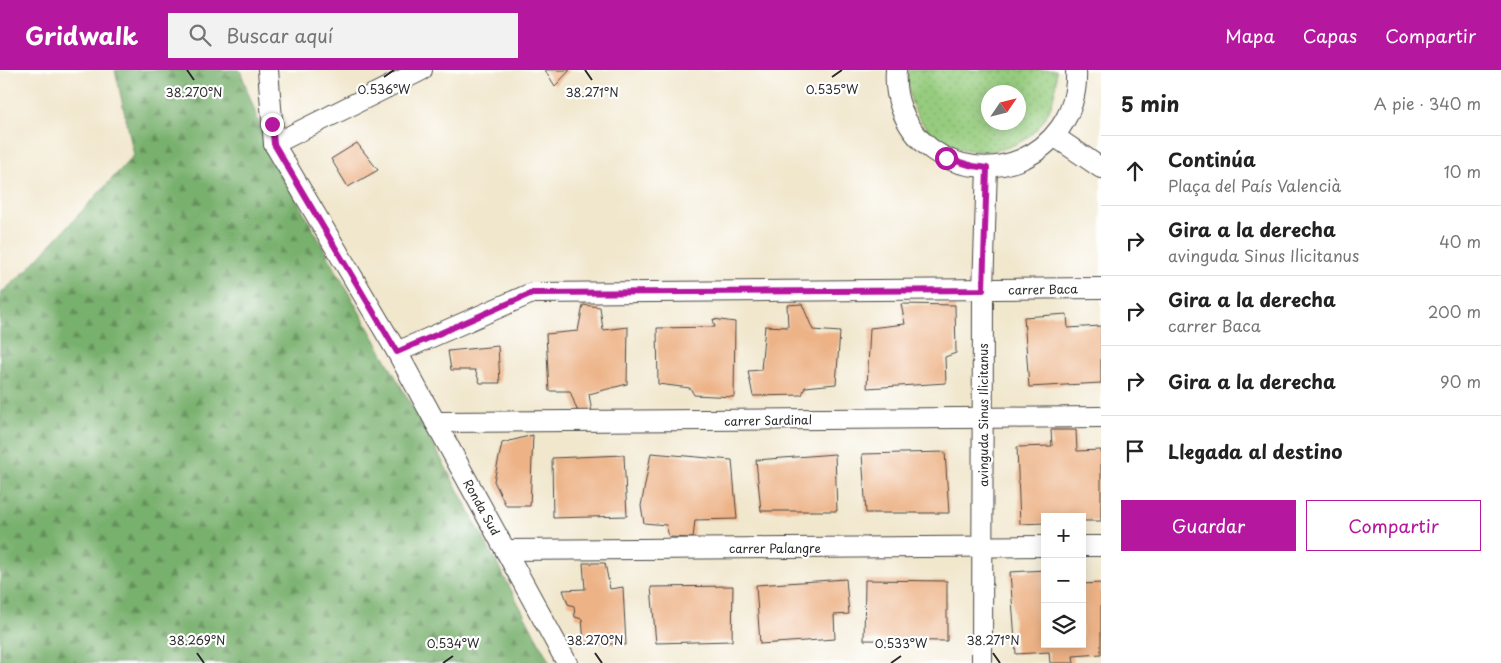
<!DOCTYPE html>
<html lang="es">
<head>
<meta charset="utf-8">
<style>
  :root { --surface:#fff; --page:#f2f2f2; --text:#222; --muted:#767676; --line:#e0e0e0; --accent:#b5179e }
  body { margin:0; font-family:"Playpen Sans",sans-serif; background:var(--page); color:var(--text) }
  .controls { position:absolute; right:15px; bottom:15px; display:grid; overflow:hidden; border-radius:0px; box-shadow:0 2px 12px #0003 }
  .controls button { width:45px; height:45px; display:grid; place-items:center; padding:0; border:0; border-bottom:1px solid var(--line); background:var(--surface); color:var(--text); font:25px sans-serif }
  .compass { position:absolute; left:981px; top:15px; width:45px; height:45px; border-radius:50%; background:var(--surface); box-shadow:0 2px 12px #0003; rotate:55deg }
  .stop { position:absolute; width:15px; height:15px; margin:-11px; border:4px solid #b5179e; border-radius:50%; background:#fff }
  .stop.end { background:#b5179e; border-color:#fff; box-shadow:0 1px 5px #0008 }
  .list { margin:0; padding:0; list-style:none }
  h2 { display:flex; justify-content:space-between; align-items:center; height:65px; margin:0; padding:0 20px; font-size:21px }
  h2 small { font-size:16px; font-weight:400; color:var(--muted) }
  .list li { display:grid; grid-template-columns:32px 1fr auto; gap:15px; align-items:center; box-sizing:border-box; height:70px; padding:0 20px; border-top:1px solid var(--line) }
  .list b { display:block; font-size:19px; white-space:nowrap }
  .list p { margin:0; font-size:16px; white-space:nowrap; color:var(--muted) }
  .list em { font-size:16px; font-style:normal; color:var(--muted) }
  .actions { display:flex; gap:10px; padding:15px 20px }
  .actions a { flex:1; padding:11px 0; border:1px solid var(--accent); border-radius:0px; text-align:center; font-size:18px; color:var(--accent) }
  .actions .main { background:var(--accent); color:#fff }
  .icon { flex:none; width:28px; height:28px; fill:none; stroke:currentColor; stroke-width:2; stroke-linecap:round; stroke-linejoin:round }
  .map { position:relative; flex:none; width:1101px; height:593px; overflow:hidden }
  header { display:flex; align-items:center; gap:30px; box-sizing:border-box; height:70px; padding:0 25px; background:var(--accent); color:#fff }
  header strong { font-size:24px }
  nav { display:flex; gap:28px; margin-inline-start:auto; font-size:18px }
  .search { width:350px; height:45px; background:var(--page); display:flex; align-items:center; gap:12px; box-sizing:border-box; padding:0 18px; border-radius:0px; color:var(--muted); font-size:19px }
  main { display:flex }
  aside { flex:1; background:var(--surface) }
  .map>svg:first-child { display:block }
</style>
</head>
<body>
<header>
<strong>Gridwalk</strong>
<div class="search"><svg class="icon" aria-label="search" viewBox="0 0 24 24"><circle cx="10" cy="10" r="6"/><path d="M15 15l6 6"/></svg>Buscar aquí</div>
<nav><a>Mapa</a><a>Capas</a><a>Compartir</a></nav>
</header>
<main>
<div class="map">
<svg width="1101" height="593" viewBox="0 0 1101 593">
  <defs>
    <pattern id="grass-dots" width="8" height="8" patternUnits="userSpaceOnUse" patternTransform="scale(1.25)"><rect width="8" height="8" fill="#96cc7e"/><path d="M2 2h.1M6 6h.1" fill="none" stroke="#81af6d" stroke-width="1.8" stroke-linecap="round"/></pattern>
    <pattern id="forest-firs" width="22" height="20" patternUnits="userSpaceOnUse" patternTransform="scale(1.25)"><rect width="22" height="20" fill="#78b06d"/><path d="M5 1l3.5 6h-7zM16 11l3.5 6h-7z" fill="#638f5a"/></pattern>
  </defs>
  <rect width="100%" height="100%" fill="#fff"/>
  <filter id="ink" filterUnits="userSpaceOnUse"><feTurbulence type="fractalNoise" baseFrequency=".02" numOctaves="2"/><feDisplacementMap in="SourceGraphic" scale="10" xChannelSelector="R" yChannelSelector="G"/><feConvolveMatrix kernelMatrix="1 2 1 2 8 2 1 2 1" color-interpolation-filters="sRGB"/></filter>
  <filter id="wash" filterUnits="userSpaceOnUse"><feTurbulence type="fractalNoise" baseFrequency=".0096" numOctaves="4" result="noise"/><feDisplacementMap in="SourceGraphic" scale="20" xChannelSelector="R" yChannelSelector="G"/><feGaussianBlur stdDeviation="1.12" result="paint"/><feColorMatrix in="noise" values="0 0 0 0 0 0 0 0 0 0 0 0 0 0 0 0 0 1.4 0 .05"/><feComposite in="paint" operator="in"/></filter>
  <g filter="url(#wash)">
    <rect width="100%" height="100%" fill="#f1e7cd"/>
    <path fill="url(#grass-dots)" stroke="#607c54" fill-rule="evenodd" d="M908,0h148c5,111 -155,106 -148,0zM988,22h30v30h-30z"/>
    <path fill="url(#forest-firs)" stroke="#526e4c" d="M115,0h125l29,80 168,301 113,212h-550v-369l28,-25 106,-114z"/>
    <g id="blocks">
      <g fill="#edb286">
        <path d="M545,0h25l-15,16z"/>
        <path d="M357,73l21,27 -30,17 -17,-28z"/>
        <path d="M802,234l11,26 27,2 -4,52 -31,3 -3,8 -49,1 -5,-25 13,-1 4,-44 23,1 -1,-22z"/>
        <path d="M901,234l54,1 1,48 -11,4 1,26 -79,5 3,-60 35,-4z"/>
        <path d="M583,235l17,2 3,23 25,-3 -1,57 -38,10 3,19 -15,-3 -7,-19h-21l-3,-57 32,-3z"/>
        <path d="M1067,244l1,14 33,-2v57l-72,4 -5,-70z"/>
        <path d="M713,249l22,3 -1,75 -40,-2 -4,-7 -32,-4 -1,-56 58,-1z"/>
        <path d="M498,276l2,37h-20l-5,-13h-24l-3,-19z"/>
        <path d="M1051,360h25l1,21 24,-1v71h-19v-4h-37v6l-25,1 -3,-77 35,-1z"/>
        <path d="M533,365l-3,71h-24l-12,-25 8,-38z"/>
        <path d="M945,382l4,61h-83l-4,-59z"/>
        <path d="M651,383l81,7 5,59 -42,1 -2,18 -24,-1 -3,-12 -22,-2 -3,-17z"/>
        <path d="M835,384l2,57h-76l-5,-51z"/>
        <path d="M624,385l3,61 -74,2 -1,-60z"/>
        <path d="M583,493h22l5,26 13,-2 3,58 -42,-3 -2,-23 -7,-2 -1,-11 -6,-2 -5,-14 22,-1z"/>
        <path d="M1045,500v74h37v-60l19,-1v71l-28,2 1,7h-24l-1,-11 -33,2 -6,-82z"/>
        <path d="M846,509l3,35 -15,1 1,24 -75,5 -4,-59z"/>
        <path d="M865,510l82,1v60l-83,-1z"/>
        <path d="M733,516l-1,55 -76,2 -5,-56z"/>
      </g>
    </g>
  </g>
  <g filter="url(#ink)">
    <use href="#blocks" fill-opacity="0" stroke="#494743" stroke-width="1"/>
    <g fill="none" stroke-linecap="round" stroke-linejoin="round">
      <g stroke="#494743" stroke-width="22">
        <g id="minor">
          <path d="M268,0l6,74 123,208 170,311"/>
          <path d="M896,0c-1,13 0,25 5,38 25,69 117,79 159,20 12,-17 17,-38 16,-58"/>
          <path d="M1054,66l47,32"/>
          <path d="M274,74l148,-74"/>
          <path d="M397,282l135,-59 569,-5"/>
          <path d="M435,352l666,-5"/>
          <path d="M1082,476h19"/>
          <path d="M505,480l540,-4"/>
          <path d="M982,593l1,-373 4,-123"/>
        </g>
      </g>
      <use href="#minor" stroke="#fff" stroke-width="20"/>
    </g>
  </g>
  <g fill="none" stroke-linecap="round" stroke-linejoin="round" filter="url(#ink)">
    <path stroke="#b5179e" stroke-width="6" d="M272,54l2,20 123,208 135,-59 451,-3 4,-122 -14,-2 -27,-8"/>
  </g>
  <path fill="none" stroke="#2b2b2b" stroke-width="2" d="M187,0l7,10M585,0l7,10M384,7l10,-7M832,7l10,-7M197,583l7,10M595,583l7,10M993,583l7,10M443,593l10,-7M891,593l10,-7"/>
  <g text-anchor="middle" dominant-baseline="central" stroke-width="4.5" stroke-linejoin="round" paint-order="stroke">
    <g font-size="12" fill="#2b2b2b" stroke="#fff">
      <text transform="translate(1043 219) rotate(-1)">carrer Baca</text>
      <text transform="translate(983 345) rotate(-90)">avinguda Sinus Ilicitanus</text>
      <text transform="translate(768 350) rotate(-1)">carrer Sardinal</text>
      <text transform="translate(482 437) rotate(61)">Ronda Sud</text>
      <text x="775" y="478">carrer Palangre</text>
    </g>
  </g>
  <g font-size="12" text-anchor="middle" fill="#2b2b2b" stroke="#fff" stroke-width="4.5" stroke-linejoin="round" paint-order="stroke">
    <text x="832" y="24">0.535°W</text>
    <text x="384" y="24">0.536°W</text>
    <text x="194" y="27">38.270°N</text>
    <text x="592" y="27">38.271°N</text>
    <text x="197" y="575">38.269°N</text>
    <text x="595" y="575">38.270°N</text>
    <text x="993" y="575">38.271°N</text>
    <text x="453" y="578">0.534°W</text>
    <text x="901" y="578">0.533°W</text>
  </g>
</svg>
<div class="controls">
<button>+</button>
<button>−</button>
<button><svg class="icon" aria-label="layers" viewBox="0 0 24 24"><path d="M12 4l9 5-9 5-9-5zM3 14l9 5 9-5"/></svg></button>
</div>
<svg class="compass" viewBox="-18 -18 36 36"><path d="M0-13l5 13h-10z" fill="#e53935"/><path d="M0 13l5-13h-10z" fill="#767676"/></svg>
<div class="stop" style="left:946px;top:88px"></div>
<div class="stop end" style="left:272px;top:54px"></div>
</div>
<aside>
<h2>5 min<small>A pie · 340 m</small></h2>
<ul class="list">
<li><svg class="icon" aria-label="ahead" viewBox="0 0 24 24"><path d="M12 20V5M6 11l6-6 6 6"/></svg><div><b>Continúa</b><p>Plaça del País Valencià</p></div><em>10 m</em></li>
<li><svg class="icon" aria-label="right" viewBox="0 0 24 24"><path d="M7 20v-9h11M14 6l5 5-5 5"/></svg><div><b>Gira a la derecha</b><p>avinguda Sinus Ilicitanus</p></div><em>40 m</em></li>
<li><svg class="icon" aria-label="right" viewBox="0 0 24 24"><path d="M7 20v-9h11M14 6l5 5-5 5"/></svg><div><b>Gira a la derecha</b><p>carrer Baca</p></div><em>200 m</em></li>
<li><svg class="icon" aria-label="right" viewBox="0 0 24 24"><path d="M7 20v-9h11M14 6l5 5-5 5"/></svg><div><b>Gira a la derecha</b></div><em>90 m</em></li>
<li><svg class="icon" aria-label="arrive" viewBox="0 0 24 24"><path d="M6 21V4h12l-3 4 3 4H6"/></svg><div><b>Llegada al destino</b></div></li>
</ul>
<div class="actions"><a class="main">Guardar</a><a>Compartir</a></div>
</aside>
</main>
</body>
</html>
